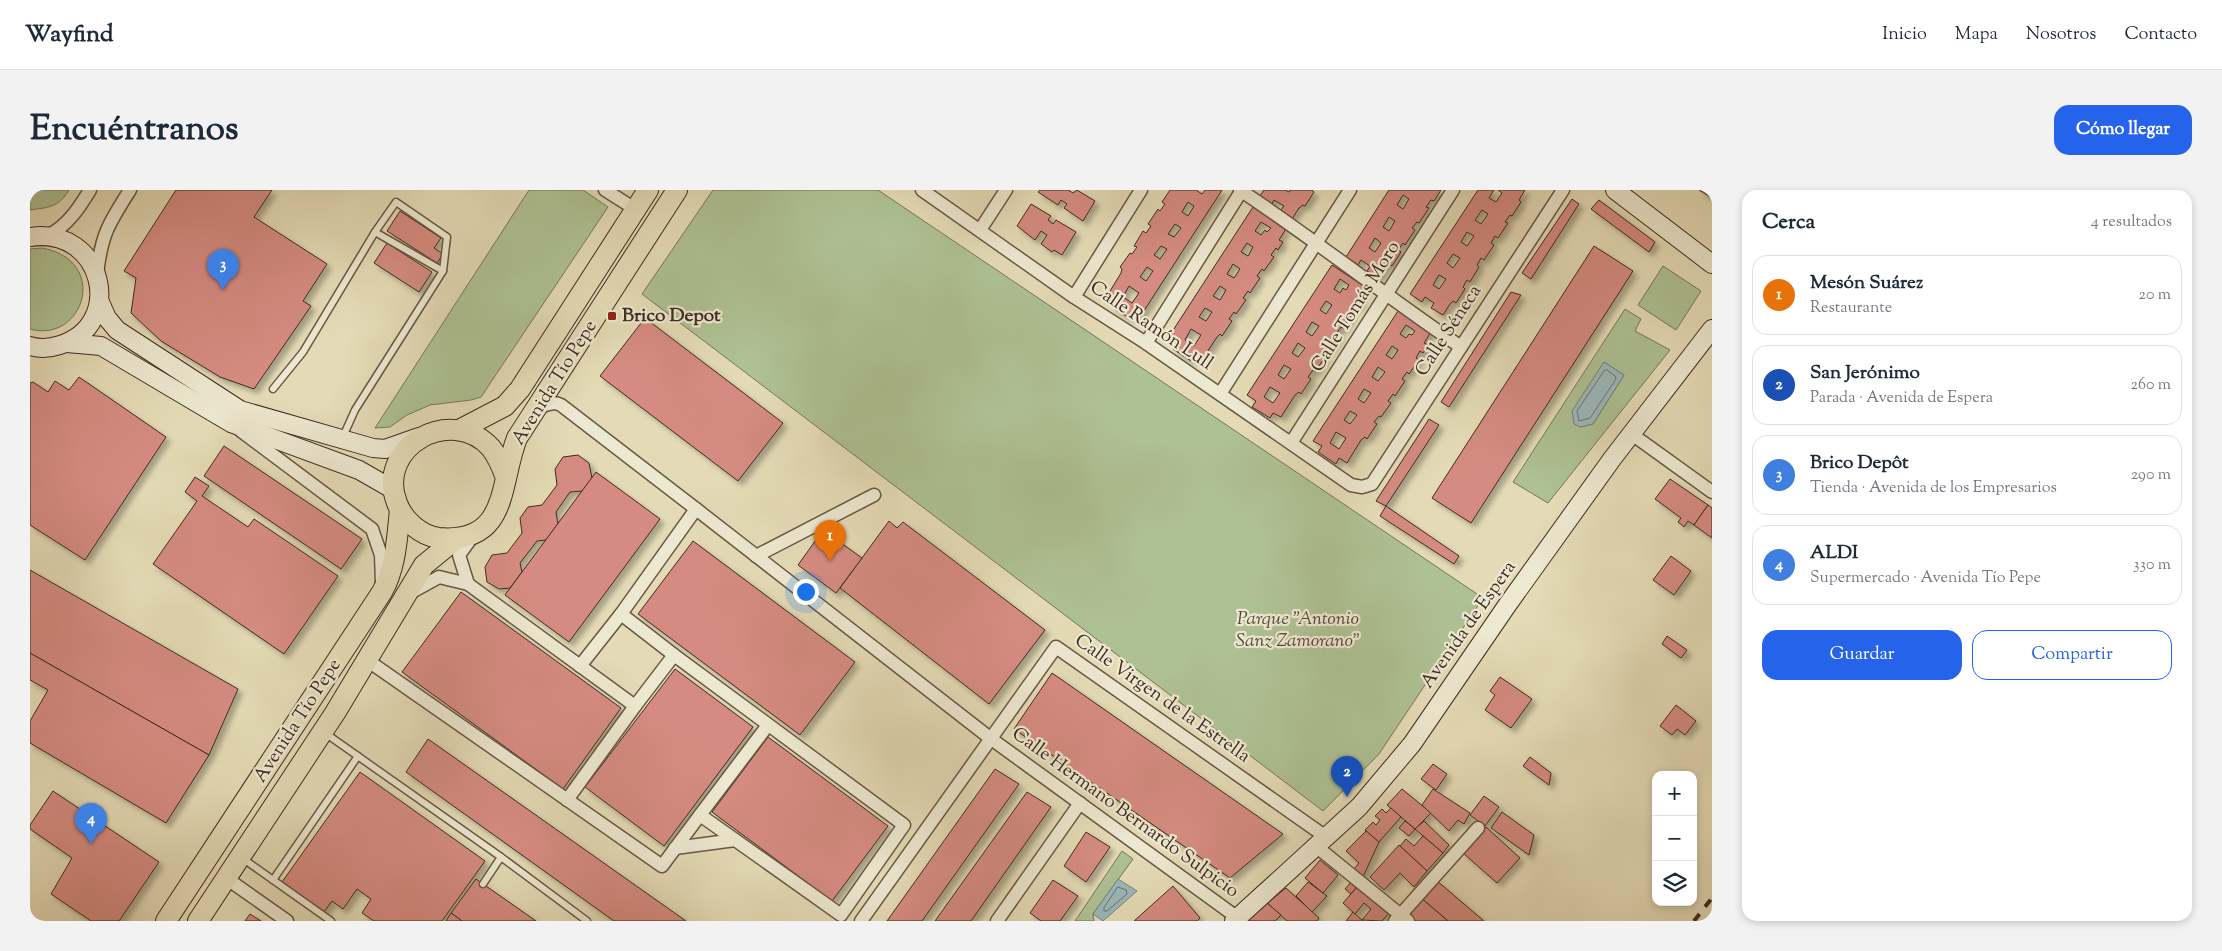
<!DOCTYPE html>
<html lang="es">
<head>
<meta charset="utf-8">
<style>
  :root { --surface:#fff; --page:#f2f2f3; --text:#1f2937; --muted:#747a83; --line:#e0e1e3; --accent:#2563eb }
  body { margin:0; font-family:"Sorts Mill Goudy",serif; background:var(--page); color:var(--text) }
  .controls { position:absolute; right:15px; bottom:15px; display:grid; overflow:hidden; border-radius:10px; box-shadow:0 2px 8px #0003 }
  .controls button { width:45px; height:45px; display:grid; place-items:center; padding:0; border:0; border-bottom:1px solid var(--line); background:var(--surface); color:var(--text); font:25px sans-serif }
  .you { position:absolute; left:775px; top:401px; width:18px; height:18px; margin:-12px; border:4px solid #fff; border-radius:50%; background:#1a73e8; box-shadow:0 0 0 8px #1a73e833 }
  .badge { display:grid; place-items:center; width:32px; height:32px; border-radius:50%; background:var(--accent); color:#fff; font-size:16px; font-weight:700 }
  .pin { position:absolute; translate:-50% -41px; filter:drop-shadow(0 1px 2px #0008) }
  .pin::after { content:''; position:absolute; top:26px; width:18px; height:15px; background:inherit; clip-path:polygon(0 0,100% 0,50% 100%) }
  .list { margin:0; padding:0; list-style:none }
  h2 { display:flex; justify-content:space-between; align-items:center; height:65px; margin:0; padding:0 20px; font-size:21px }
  h2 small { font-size:16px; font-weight:400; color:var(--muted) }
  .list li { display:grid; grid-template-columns:32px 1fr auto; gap:15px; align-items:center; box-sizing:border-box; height:80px; margin:0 10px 10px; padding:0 10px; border:1px solid var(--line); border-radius:15px }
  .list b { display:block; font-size:19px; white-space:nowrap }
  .list p { margin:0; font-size:16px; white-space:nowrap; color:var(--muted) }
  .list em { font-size:16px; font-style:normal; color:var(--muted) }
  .actions { display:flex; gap:10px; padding:15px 20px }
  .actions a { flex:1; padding:11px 0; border:1px solid var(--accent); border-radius:15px; text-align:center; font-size:18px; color:var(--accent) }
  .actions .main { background:var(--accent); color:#fff }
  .icon { flex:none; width:28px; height:28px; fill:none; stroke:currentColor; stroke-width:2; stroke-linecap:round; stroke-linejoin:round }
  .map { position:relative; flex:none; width:1682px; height:731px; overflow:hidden; border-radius:15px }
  header { display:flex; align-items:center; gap:30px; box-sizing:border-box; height:70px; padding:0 25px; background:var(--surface); border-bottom:1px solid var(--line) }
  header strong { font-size:24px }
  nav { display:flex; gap:28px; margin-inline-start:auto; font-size:18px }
  .intro { display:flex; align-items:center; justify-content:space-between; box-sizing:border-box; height:120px; padding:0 30px }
  h1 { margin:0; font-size:35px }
  .button { padding:12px 22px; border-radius:15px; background:var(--accent); color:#fff; font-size:18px; font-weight:700 }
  main { display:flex; gap:30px; padding:0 30px }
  aside { flex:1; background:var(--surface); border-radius:15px; box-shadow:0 2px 8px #0003 }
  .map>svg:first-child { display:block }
</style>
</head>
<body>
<header>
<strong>Wayfind</strong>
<nav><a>Inicio</a><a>Mapa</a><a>Nosotros</a><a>Contacto</a></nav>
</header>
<div class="intro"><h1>Encuéntranos</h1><a class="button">Cómo llegar</a></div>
<main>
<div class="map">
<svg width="1682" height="731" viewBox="0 0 1682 731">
  <defs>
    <filter id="shadow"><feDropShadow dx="4.5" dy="4.5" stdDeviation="2.5" flood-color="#0004"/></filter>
  </defs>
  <rect width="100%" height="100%" fill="#e4dbb6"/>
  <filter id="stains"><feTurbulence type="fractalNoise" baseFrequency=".004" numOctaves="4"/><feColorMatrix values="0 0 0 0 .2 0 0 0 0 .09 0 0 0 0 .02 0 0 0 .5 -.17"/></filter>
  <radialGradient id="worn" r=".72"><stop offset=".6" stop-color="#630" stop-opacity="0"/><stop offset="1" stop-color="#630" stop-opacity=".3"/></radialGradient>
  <g fill="#aec193" stroke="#76765a" fill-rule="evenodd">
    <path d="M0,0h39c-11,18 -20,17 -39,20z"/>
    <path d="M499,0h54l25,17 -127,190 -10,3 -41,5 -23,10 -17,12 -15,1z"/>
    <path d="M683,0h165l605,408 -104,156 -56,57 -681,-517z"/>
    <path d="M12,58c69,13 41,96 -12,81v-80z"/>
    <path d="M1633,76l38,25 -25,39 -38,-25z"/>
    <path d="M1595,119l16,10 -6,12 35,19 -122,153 -35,-21zM1574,172l20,13 -31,49 -13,3z"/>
    <path d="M1092,661l11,8 -40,55 1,7h-19z"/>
  </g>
  <g fill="#9cb8ba" stroke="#77807d">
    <path d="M1574,172l20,13 -31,49 -13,3 -6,-3 -2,-13z"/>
    <path d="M1088,689l19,12 -34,30 -10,-7z"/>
  </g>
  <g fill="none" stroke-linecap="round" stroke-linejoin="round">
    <g stroke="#6e726e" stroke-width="1">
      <path d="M1577,180l8,6 1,3 -26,39 -11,3 -2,-10 27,-40z"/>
      <path d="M1088,697l8,3 1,4 -20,17h-3v-3z"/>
    </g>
  </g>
  <g fill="#d58b81" stroke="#3f2b21" fill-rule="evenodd" filter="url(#shadow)">
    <path d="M146,0h96l-18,27 73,47 -24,37 8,5 -57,83 -34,-12 -59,-36 -30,-28 5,-35 -12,-7z"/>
    <path d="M1010,0h28l5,3 4,-3 18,11 -12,20 -19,-13 3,-4 -6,-4 -3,5 -20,-13z"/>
    <path d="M1140,0h26l6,4 3,-4h17l-82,127 -8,-5 -3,6 -18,-12 3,-5 -7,-5 14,-23 1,-4 -2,-2 10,-14 2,1 5,-7 -3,-1 9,-15 3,2 5,-7 -3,-2 10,-15 2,2 5,-7 -3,-2zM1158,12l6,4 -6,10 -6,-4zM1145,34l6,4 -7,9 -6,-3zM1131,56l6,3 -7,10 -6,-4zM1117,77l6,4 -7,10 -6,-4zM1099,96l10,7 -7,10 -9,-6z"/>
    <path d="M1234,0h21l4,2 1,-2h22l2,2 -9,14 -2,-1 -4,3 -7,11 -12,-8 4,-5 -10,-6 -3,5 -12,-8z"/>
    <path d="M1359,0h52l-7,11 -3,-1 -5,7 3,1 -10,15 -2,-1 -5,6 3,2 -10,15 -2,-2 -5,7 3,2 -9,14 -3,-2 -3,3 -7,11 -12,-7 3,-5 -9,-6 -3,5 -12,-8zM1373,5l6,4 -6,10 -6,-4zM1359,27l6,4 -6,10 -6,-4zM1345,48l6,5 -6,9 -6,-4z"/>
    <path d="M1448,0h16l-5,8 7,4 6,-9 -4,-3h27l-6,10 2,2 -9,14 -2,-1 -5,7 3,1 -10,15 -3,-2 -4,7 3,2 -10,15 -3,-2 -4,7 2,2 -9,15 -3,-2 -4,7 2,2 -9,14 -3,-2 -3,3 -7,11 -12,-7 3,-5 -9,-6 -3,5 -12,-8zM1452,20l6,4 -7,10 -6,-4zM1437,42l7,4 -7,10 -6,-4zM1423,64l7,4 -7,10 -6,-5zM1409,85l7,4 -7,10 -6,-4z"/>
    <path d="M1669,0h13v8z"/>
    <path d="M1542,9l7,5 -48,75 -9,-6z"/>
    <path d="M1569,10l56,42 -6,10 -58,-43z"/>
    <path d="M1001,14l20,12 -3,4 5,4 3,-4 20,12 -14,23 -8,-5 -2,2 -11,-8 6,-9 -6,-4 -6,9 -18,-14z"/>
    <path d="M1223,17l33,22 -7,11 4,2 -5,8 -2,-2 -5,7 3,2 -10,14 -2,-2 -5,7 3,2 -10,15 -2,-2 -5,7 3,2 -10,14 -2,-2 -5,7 3,2 -10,15 -2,-2 -3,3 -15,23 -8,-5 -3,6 -18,-12 4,-6 -9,-5zM1231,32l10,6 -4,4 -2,-2 -4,5 -6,-4zM1217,53l6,4 -5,9 -7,-4zM1203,74l7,5 -6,9 -7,-4zM1190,96l6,4 -6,10 -7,-4zM1175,118l7,4 -6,9 -7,-4zM1161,139l10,6 -7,11 -9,-6z"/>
    <path d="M370,21l41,27 -7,10 9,6 -6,9 -50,-32z"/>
    <path d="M357,53l45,29 -13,20 -45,-29z"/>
    <path d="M1564,56l39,25 -162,252 -39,-25z"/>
    <path d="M1302,75l33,22 -7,11 4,2 -5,7 -3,-1 -4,7 2,1 -9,14 -2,-1 -5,7 3,1 -10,15 -2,-1 -5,6 3,2 -10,15 -2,-2 -5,7 3,2 -10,15 -2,-2 -4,3 -14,22 -8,-4 -3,5 -18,-11 4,-6 -9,-6zM1310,89l9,6 -3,5 -3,-2 -3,5 -6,-4zM1296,111l6,4 -6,9 -6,-4zM1282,132l7,4 -7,10 -6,-4zM1268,153l7,5 -7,9 -6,-4zM1254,175l7,4 -7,10 -6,-4zM1240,197l10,6 -7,10 -9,-6z"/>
    <path d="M1481,102l10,3 -72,112 -8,-5z"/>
    <path d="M1368,121l33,21 -7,11 4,2 -5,8 -3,-2 -4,7 3,2 -10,14 -2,-2 -5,7 3,2 -10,15 -2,-2 -5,7 3,2 -10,14 -2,-1 -5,6 3,2 -10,15 -2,-2 -4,3 -14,23 -8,-5 -3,6 -18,-12 4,-6 -9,-5zM1376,135l9,6 -3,4 -3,-1 -3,4 -6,-4zM1362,156l6,4 -6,9 -6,-4zM1348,177l7,5 -7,9 -6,-4zM1334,199l7,4 -7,10 -6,-4zM1320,221l7,4 -7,9 -6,-4zM1306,242l10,6 -7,11 -9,-6z"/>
    <path d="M615,128l138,105 -45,58 -138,-105z"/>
    <path d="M49,187l87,60 -81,123 -55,-35v-142l3,-1 15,10 7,-11 14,9z"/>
    <path d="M1399,229l10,6 -53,81 -10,-5z"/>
    <path d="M194,256l138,93 -21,30 -137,-93z"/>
    <path d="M548,265l11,8 3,15 -9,13 -13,1 -14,20 2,12 -12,16 -9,1 -17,22 2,9 -12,16 -11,1 -12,-7 -2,-15 7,-12 15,-2 15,-20 -2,-15 8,-11 14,-2 15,-20 -2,-16 8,-12z"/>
    <path d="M566,282l64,47 -91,123 -64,-47z"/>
    <path d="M165,287l14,9 -7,10 46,31 6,-8 84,57 -54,78 -131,-90 44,-63 -12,-9z"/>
    <path d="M1640,289l38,26 -14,20 -6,-4 -4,6 -6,-5 3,-4 -26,-19z"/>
    <path d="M1678,315l4,3v30l-18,-13z"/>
    <path d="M1356,316l73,50 -5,8 -74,-48z"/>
    <path d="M859,331l8,7 6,-6 142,108 -56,74 -149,-116z"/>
    <path d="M793,340l39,28 -26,35 -38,-28z"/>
    <path d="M663,351l162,121 -55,73 -162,-121z"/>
    <path d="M1641,366l20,15 -17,24 -21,-15z"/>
    <path d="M0,380l208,119 -29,66 -179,-102z"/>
    <path d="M431,402l160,116 -58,81 -161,-117z"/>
    <path d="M1637,446l20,14 -6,8 -19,-14z"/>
    <path d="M0,463l179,102 -43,68 -136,-80v-22l18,-31 -18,-10z"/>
    <path d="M645,479l78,58 -89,119 -79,-59z"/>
    <path d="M1022,483l231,161 -53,44 -216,-149z"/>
    <path d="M1470,487l32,22 -21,29 -26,-18 10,-15 -5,-4z"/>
    <path d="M1646,515l20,16 -11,14 -8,-6 -5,6 -12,-9z"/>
    <path d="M738,547l120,89 -56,75 -120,-89z"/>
    <path d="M398,549l258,182h-72l-208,-149z"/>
    <path d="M1500,567l21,16 -2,12 -26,-19z"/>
    <path d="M1403,574l14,10 -11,16 -15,-11z"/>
    <path d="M965,579l24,15 -97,137h-35z"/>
    <path d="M330,582l125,89 -43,60h-68l-12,-8 9,-14 -14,-10 -14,20 -11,-8 -8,11 -42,-30z"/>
    <path d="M1372,599l29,24 -16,16 -28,-24z"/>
    <path d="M1403,599l37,24 -6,11 -6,-4 -9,11 -27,-26z"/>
    <path d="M23,601l106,71 -40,59h-28l-40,-27 21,-36 -42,-29v-4z"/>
    <path d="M997,602l24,15 -80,114h-36z"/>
    <path d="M1454,606l15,11 -14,19 -15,-11z"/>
    <path d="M1361,618l10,9 -22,25 -14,-12 8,-8 3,3 4,-5 -5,-4 7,-7 4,4z"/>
    <path d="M1472,622l32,23 -5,20 -38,-27z"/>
    <path d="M1375,631l10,8 -6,7 -10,-8z"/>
    <path d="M1394,631l25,24 -6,8 -28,-24z"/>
    <path d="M1456,637l34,31 -23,25 -34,-30z"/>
    <path d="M1336,641l13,11 -17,37 -9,-9 6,-7 -13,-12z"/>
    <path d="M1056,642l24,15 -24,35 -22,-16z"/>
    <path d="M1393,646l20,17 -16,18 -27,-25 6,-7 8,7z"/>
    <path d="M1369,655l28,26 -13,16 -14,-14 -16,17 -14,-13z"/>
    <path d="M1290,670l18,15 -15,18 -18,-15z"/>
    <path d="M446,689l60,42h-74l-11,-8z"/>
    <path d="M1023,690l25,16 -18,25h-19l-11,-8z"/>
    <path d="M1406,690l48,41h-36l-28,-24z"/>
    <path d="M1322,691l6,5 -7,8 -6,-5z"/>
    <path d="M1278,692l19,14 -15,16 -16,-16z"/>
    <path d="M1143,696l27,32 -3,3h-63z"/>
    <path d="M1328,696l31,27 -7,8 -20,-1 9,-11 -7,-6 -9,11 -12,-11z"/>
    <path d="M1256,698l33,30 -2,3h-30l-20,-18z"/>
    <path d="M1390,707l28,24h-38l-6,-5z"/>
    <path d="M1237,713l14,12 -6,6h-31z"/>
    <path d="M1323,722l2,2 8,7h-17z"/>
    <path d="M421,723l7,5 4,3h-16z"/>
    <path d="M220,724l11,7h-16z"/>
  </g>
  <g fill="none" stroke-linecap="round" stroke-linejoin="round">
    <g stroke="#685746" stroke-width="9">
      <g id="lane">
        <path d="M345,42l21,-30 51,35 -4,34"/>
        <path d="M243,199l30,-37 72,-120 68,39 -88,139 -13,29"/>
        <path d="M295,543l176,124 86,64"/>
        <path d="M212,668l89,63"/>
        <path d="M243,690l85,-124"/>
        <path d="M453,694l18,-27"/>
      </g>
    </g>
    <g stroke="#685746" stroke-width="15">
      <g id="street">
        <path d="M575,0l30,19"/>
        <path d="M892,0l152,107 72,46 205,142 11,2 10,-3 191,-294"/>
        <path d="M1210,0c75,50 146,106 221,157"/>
        <path d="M950,40l26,-40"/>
        <path d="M19,45c19,-10 30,-27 41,-45"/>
        <path d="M67,85c4,-40 12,-52 33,-85"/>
        <path d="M1044,107l67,-107"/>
        <path d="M1116,153l96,-153"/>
        <path d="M1190,204l130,-204"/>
        <path d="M211,241l131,98 9,26 1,28"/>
        <path d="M1603,245l79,57"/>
        <path d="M1261,253l162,-253"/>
        <path d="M666,319l294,229 248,180"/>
        <path d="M726,366l118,-61"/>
        <path d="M438,394l-9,-29 16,-22"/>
        <path d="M380,403l29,-16 29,7 167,122 39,-51 -53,-41 75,-105 -135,-104c-8,-4 -16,0 -24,4"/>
        <path d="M644,465l230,170 -63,90 -141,-100 68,-90"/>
        <path d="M337,470l295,206 38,-51"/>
        <path d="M550,476l41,-52"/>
        <path d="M537,610l68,-94"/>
        <path d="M1287,657l91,74"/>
        <path d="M645,658l60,-8"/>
        <path d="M196,688l61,43"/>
        <path d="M831,731l195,-274 270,190"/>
        <path d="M967,731l83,-118"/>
        <path d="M1365,731l83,-93"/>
      </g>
    </g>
    <g stroke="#3f2b21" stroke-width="20">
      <g id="secondary">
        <path d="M1585,0l97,74"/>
        <path d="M0,47c74,-11 96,88 30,108 -9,3 -20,4 -30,1"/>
        <path d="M69,110l8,18 10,12 123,80 133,38 12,1 34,-12"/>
        <path d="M37,153l34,3 130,77 128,47 35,20"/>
        <path d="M1204,731l125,-114 53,-63 96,-140 104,-145 100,-130"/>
      </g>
    </g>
    <g stroke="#3f2b21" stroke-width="22">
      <g id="primary">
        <path d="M429,240l46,-24 15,-17 128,-199"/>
        <path d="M476,288c-4,-11 -8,-21 -15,-30 -40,-44 -116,-1 -94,55 6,17 24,33 42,35 70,6 60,-54 78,-100l160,-248"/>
        <path d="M136,731l216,-329c14,-25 15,-54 18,-82"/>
        <path d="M168,731l137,-208 89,-148 32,-26"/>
      </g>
    </g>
    <use href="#lane" stroke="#ede8d0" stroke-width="6"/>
    <use href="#street" stroke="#ede8d0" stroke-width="12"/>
    <use href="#secondary" stroke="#ede8d0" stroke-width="18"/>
    <use href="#primary" stroke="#e4dbb6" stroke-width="20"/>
    <path stroke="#3f2b21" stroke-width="4" stroke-dasharray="9 9" stroke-linecap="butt" d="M1664,731l18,-23"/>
  </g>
  <rect fill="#8f2418" stroke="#ede8d0" stroke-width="2" x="577" y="121" width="10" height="10" rx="2.5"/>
  <g text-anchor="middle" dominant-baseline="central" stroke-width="4.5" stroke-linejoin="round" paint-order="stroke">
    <g font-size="19" fill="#3f2b21" stroke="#ede8d0">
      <text transform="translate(1326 117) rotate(-58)">Calle Tomás Moro</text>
      <text transform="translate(1121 136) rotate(34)">Calle Ramón Lull</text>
      <text transform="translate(1419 141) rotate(-57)">Calle Séneca</text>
      <text transform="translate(525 193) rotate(-58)">Avenida Tío Pepe</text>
      <text transform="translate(1439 435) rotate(-55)">Avenida de Espera</text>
      <text transform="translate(1132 509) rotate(35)">Calle Virgen de la Estrella</text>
      <text transform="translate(268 531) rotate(-57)">Avenida Tío Pepe</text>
      <text transform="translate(1095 623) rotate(36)">Calle Hermano Bernardo Sulpicio</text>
    </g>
    <g font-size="19" font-weight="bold" fill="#3f2b21" stroke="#ede8d0" text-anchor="start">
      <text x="592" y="126">Brico Depot</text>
    </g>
    <g font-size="19" font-style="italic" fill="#554938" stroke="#ede8d0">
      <text x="1268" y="429">Parque "Antonio<tspan x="1268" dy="22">Sanz Zamorano"</tspan></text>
    </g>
  </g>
  <rect width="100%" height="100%" filter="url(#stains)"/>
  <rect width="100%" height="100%" fill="url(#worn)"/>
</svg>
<div class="controls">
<button>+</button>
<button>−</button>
<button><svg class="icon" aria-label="layers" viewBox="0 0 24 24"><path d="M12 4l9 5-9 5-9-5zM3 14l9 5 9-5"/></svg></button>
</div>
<div class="you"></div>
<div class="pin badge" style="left:800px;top:371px;background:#e8710a">1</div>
<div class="pin badge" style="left:1317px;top:607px;background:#1a4fb4">2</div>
<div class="pin badge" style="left:193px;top:100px;background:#3f7fe0">3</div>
<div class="pin badge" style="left:61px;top:654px;background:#3f7fe0">4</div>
</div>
<aside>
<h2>Cerca<small>4 resultados</small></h2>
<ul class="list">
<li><span class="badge" style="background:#e8710a">1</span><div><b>Mesón Suárez</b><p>Restaurante</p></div><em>20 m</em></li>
<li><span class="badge" style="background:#1a4fb4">2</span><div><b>San Jerónimo</b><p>Parada · Avenida de Espera</p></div><em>260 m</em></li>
<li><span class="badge" style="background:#3f7fe0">3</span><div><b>Brico Depôt</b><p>Tienda · Avenida de los Empresarios</p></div><em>290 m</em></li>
<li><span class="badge" style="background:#3f7fe0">4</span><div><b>ALDI</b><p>Supermercado · Avenida Tío Pepe</p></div><em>330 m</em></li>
</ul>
<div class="actions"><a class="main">Guardar</a><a>Compartir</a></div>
</aside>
</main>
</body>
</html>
